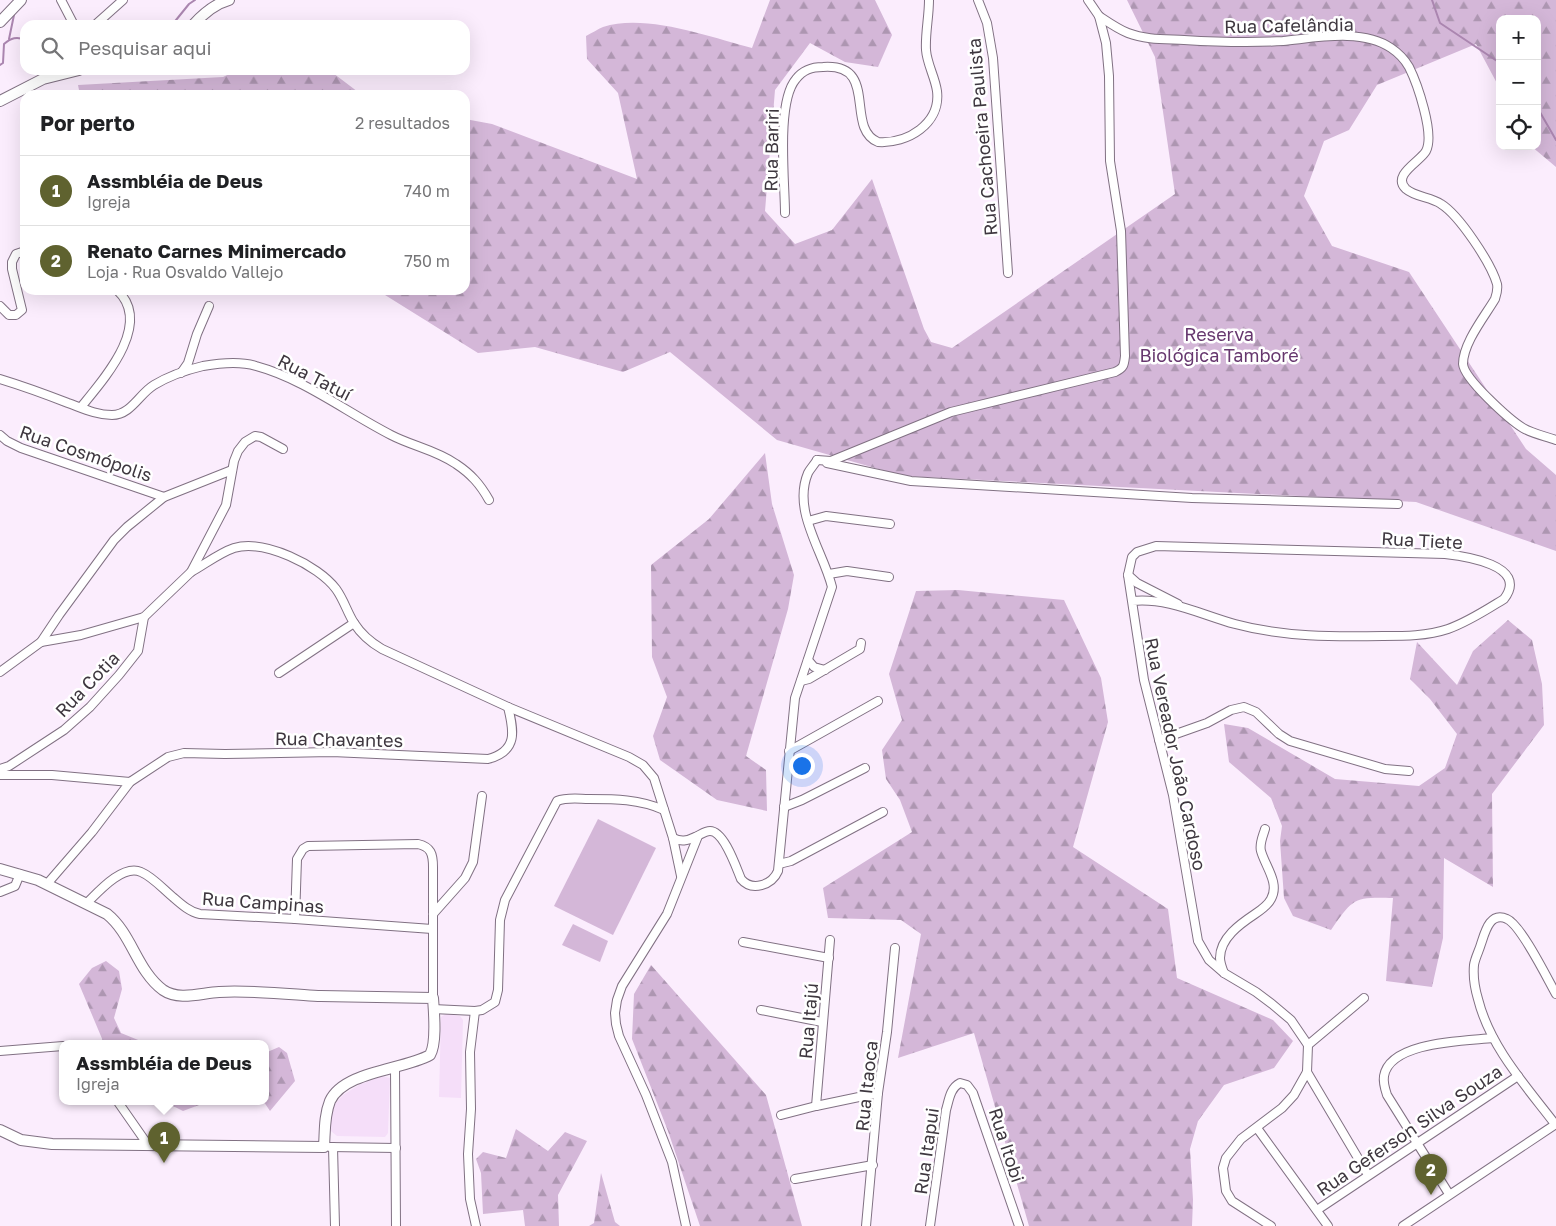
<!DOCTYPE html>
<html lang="pt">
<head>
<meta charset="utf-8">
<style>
  :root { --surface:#fff; --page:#f2f2f2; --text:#202124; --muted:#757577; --line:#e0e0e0; --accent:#5f622f }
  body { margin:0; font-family:"Golos Text",sans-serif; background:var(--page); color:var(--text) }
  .controls { position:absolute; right:15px; top:15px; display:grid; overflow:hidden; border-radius:10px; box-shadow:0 5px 20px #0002 }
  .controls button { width:45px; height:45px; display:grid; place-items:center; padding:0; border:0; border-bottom:1px solid var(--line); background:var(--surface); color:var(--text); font:25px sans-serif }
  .you { position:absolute; left:801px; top:765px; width:18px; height:18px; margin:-12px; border:4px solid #fff; border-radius:50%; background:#1a73e8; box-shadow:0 0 0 8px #1a73e833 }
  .badge { display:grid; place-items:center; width:32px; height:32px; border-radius:50%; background:var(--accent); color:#fff; font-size:16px; font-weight:700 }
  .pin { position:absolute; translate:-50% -41px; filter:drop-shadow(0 1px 2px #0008) }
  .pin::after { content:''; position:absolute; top:26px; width:18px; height:15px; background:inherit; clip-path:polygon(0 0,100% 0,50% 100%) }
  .popup { position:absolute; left:59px; top:1040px; width:210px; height:65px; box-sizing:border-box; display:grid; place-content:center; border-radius:10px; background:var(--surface); filter:drop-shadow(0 1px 4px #0005); font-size:16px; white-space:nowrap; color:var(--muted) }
  .popup b { font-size:19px; color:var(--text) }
  .popup::after { content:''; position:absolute; left:50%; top:100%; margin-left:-10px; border:10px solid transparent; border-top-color:var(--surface) }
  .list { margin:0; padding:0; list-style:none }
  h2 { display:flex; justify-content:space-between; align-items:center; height:65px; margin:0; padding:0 20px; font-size:21px }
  h2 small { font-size:16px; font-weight:400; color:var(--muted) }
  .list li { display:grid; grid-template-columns:32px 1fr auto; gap:15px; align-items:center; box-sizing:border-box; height:70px; padding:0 20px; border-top:1px solid var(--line) }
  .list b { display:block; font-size:19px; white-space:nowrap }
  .list p { margin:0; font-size:16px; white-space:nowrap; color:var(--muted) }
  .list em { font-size:16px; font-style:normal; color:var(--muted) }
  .icon { flex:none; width:28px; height:28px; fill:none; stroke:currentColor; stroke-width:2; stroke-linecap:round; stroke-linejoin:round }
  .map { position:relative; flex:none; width:1556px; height:1226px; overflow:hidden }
  .search { position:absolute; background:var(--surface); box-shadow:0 5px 20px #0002; left:20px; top:20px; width:450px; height:55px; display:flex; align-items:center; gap:12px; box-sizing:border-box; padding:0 18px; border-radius:15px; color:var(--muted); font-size:19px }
  .panel { position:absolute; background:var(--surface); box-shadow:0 5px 20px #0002; left:20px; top:90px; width:450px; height:205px; border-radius:15px }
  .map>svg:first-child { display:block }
</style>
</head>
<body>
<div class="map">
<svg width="1556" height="1226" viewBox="0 0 1556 1226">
  <defs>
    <pattern id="forest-firs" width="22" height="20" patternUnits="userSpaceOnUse" patternTransform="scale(1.25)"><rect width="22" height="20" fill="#d4b7d8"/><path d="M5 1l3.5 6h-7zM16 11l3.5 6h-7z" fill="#ad96b1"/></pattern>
  </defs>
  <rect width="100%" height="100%" fill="#fbedfd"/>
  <g fill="#f5def9">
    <path d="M446,1014l14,2 3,4 -2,78 -22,-1 2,-80z"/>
    <path d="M382,1076l8,2 -2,55 -3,4 -48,-1 -6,-5v-14l4,-13 8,-9 16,-10z"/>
  </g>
  <g fill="url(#forest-firs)">
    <path d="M770,0h105l17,35 -14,32 -33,-5 -35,-19 -35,47 -10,121 30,33 37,-14 40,-51 52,150 7,13 21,6 223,-154 -20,-137 -28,-57h429v167l-25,-21h6v-127h-37v70l-24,-45 -99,41 -28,45 -25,11 -20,55 28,50 77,26 117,177 30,26v76l-140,-49 -513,-26 -126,-36 -107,-88 -47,20 -88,-25 -57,6 -101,-63h88v-171l27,5 145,55 -19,-86 -31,-34 -1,-23c6,-3 12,-7 17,-9 42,-14 107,10 149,21z"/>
    <path d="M238,70h91l33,25h-282l-2,-10 145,-8z"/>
    <path d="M765,453l7,51 22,71 -6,34 -42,147 20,14 1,41 -50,-11 -57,-40 -7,-24 14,-39 -15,-40 -1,-92 58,-46z"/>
    <path d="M958,590l106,10 37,78 7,44 -35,125 95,62 9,69 96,42 20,21 -19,27 -50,17 -26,36 -8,28 3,51 -1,26h-163l-55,-193 -76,25 23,-124 -20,-14 -73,-2 -5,-30 89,-56 -12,-32 -14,-21 -4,-29 20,-30 -13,-46 27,-83z"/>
    <path d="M1508,620l24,20 10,44 2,41 -52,69 1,93 -49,-29 -1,80 -11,49 -46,-6 7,-83c-39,-1 -40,0 -62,32l-38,-14 -9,-18 -4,-57 2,-15 -11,-28 -42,-36 -5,-38 24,4 87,51 84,7 26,-18 12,-34 -27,-35 -20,-20 7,-37 40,43 16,-34z"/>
    <path d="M106,961l13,10 3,18 -8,29 7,15 27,11h-43l-2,-3 -24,-57 13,-16z"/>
    <path d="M651,965l115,130 36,131h-102l-32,-95 -36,-92 2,-45z"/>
    <path d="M279,1047l8,6 8,28 -25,30 -6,-9h1v-49z"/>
    <path d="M165,1102h42l-24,9z"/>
    <path d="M516,1129l32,22 17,-19 22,9 -29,54 1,31h-34l-2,-16 -40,4 -2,-41 -5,-14 7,-7 23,6z"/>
    <path d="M601,1173l14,49 5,4h-31l5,-3z"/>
  </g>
  <g fill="#d4b7d8">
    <path d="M598,819l58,29 -43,87 -59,-29z"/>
    <path d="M573,924l35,17 -8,21 -38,-17z"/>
  </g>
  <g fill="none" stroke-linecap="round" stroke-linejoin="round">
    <g stroke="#ab86b0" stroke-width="2">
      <path d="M1432,0l8,23 60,40"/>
      <path d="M172,25l17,-21 6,-4"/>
      <path d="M9,39l5,-24"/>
      <path d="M0,65l3,-2 1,-19c7,-6 13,-8 21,-4"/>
      <path d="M1537,107l19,33"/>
    </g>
    <g stroke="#817183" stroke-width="10">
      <g id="street">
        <path d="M61,0l13,25"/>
        <path d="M978,0l9,23 6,35 15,215"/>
        <path d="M1099,16c9,6 19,13 29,17 18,7 38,6 56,7 33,2 66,3 99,1 32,-3 79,-13 108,7 6,4 14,12 18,19 8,16 26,67 17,84 -5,10 -35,24 -20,38 9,8 25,8 35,15 18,11 50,59 56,80 1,5 0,9 -2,15 -10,17 -32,44 -32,65 1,15 47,56 60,64 10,6 22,8 33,12"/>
        <path d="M95,25l28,-25"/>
        <path d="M785,213c0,-31 -9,-111 11,-134 7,-9 15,-12 27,-12 57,-4 21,61 55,75 29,2 63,-18 59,-51 -2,-14 -10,-27 -11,-41 -1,-16 3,-33 3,-50"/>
        <path d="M0,306l9,9h7l6,-5 -10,-41v-7l4,-8 9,-3"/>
        <path d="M181,373l7,-10 9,-29 12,-28"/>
        <path d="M0,379c23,7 45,15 68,24 14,5 28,12 44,12 19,0 27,-21 42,-30 15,-9 32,-15 49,-19 17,-3 37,-5 53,0 48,13 90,46 135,69 21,11 45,15 65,29 15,10 24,20 33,36"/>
        <path d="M81,407c22,-27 73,-83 36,-117"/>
        <path d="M0,435l7,6 14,7 143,49"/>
        <path d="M817,460l14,1 120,-49 164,-40c9,-4 9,-7 10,-16l-4,-125 -11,-70 -1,-85 -3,-33 -7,-27 -11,-16"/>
        <path d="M827,463l84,18 281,17 206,6"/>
        <path d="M808,521l18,-5 64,8"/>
        <path d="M191,572c13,-7 28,-19 43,-24 30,-9 84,17 102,41 8,11 11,23 18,34 7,11 16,19 28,26l126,58 121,50 14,8 11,13 19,60 8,38"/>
        <path d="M829,574l18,-3 42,6"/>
        <path d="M1128,575l9,8 41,21"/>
        <path d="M1132,601c35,-4 70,14 103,23 48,13 99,13 148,12 22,0 44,0 65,-7 20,-7 38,-19 56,-30 26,-34 -41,-43 -59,-45l-289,-8 -19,6 -5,5 -4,18 16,105 29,115 25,146 11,19 15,13 32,19 16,12 19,16 17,25 -1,27 -13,23 -12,13 -41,31 -15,19 -3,10 3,23 6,10 39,25"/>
        <path d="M41,642l18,-27 55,-75 13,-13 37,-30 68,-27"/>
        <path d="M808,660l6,7 11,3"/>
        <path d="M0,672l41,-30 40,-7 63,-18 47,-45 35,-67 8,-44 4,-10 7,-9 10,-6 6,1 22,12"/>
        <path d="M279,673l75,-50"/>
        <path d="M801,681l8,-2 51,-30 1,-6"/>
        <path d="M1159,740l48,-17 24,-13 13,-3 12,5 23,22 11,7 95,28 24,2"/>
        <path d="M789,751l89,-50"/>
        <path d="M0,769l9,-3 55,-36 26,-23 29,-32 19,-24 6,-34"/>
        <path d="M0,775h52l78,7 38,-25 16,-4 41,1 107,-2 156,7c30,-8 26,-28 20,-52"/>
        <path d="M784,807l18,-7 63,-32"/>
        <path d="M673,838c8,4 14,3 22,-1 5,-2 10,-6 15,-6 14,0 26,36 31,48 11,13 31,6 37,-8l17,-173 37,-111c-9,-36 -40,-76 -24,-114 2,-4 6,-8 9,-13"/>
        <path d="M779,864l12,-3 92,-49"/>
        <path d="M47,884l45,-52 38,-50"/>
        <path d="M0,892l15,-6 5,-12"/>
        <path d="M87,903c12,-12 36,-39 54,-31 12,5 23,18 33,26 8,7 16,14 26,16l95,5 137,10"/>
        <path d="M433,914l32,-36 8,-16 9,-66"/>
        <path d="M295,919l2,-60 6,-10 5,-3 110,-2c13,3 15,10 15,23v131"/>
        <path d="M743,942l86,16"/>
        <path d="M1224,973c-2,-5 -4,-10 -4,-15 0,-20 20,-34 35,-44 6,-4 13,-9 16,-15 9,-16 -6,-33 -10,-48 -2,-7 2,-15 4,-22"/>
        <path d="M433,1009l42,2 7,-1 13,-8 3,-12 2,-70 5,-20 52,-99c10,-4 22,-2 32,-2 26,0 50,0 75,11"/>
        <path d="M761,1010l61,12"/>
        <path d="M475,1011l-5,41 1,57 -3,45 2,45 6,27"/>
        <path d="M1308,1045l56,-47"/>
        <path d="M0,1051l63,-5"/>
        <path d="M395,1068l1,158"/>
        <path d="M1307,1072l61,103"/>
        <path d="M118,1102l30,43"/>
        <path d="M816,1106l14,-166"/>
        <path d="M781,1115l35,-9 62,-13"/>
        <path d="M1555,1124c-29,-38 -65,-77 -77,-125 -3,-10 -5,-23 -4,-34 1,-7 5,-14 7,-21 4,-12 9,-33 26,-25 14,6 40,59 49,75"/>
        <path d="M1257,1128l71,98"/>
        <path d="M330,1147l66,1"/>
        <path d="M333,1147l2,79"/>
        <path d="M795,1179l78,-14"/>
        <path d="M1449,1194l-62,-99c-2,-6 -4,-13 -3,-19 6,-35 82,-35 109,-38"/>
        <path d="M1317,1210l201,-134"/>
        <path d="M686,1226l-14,-64 -26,-67 -27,-59 -3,-12 -1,-11 2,-13 5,-14 45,-72 31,-78"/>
        <path d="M866,1226l12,-133 9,-61 8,-84"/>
        <path d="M930,1226l16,-116c3,-10 4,-22 14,-27l7,2 6,8 46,133"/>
        <path d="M1403,1226l153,-102"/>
      </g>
    </g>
    <g stroke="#817183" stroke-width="12">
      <g id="secondary">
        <path d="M0,22l21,-22"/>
        <path d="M193,25c10,-11 21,-21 36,-25"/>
        <path d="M0,101l43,-22 36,-9"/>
        <path d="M0,869l38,11 69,34c25,20 30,57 56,76 16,11 38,3 56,2 30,-2 68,2 99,4 38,1 76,1 115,2 1,15 4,45 -3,57 -27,15 -86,16 -100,46 -6,15 -5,31 -6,46l-272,-3 -31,-4 -21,-10"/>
      </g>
    </g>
    <use href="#street" stroke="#fff" stroke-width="8"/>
    <use href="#secondary" stroke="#fff" stroke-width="10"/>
  </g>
  <g text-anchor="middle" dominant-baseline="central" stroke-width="5" stroke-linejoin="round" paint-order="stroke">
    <g font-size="18" fill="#3e373f" stroke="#fff">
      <text transform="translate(1289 25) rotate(-1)">Rua Cafelândia</text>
      <text transform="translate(982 137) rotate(-95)">Rua Cachoeira Paulista</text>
      <text transform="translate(771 150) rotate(-89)">Rua Bariri</text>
      <text transform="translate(315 377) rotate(27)">Rua Tatuí</text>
      <text transform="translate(86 453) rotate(19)">Rua Cosmópolis</text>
      <text transform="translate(1422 540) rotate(3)">Rua Tiete</text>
      <text transform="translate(87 684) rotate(-46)">Rua Cotia</text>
      <text transform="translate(339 739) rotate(1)">Rua Chavantes</text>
      <text transform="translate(1176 754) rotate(78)">Rua Vereador João Cardoso</text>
      <text transform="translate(263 902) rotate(4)">Rua Campinas</text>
      <text transform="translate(808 1021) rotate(-85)">Rua Itajú</text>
      <text transform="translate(866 1086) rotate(-84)">Rua Itaoca</text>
      <text transform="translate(1409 1130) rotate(-34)">Rua Geferson Silva Souza</text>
      <text transform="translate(1007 1145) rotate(72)">Rua Itobi</text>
      <text transform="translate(926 1151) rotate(-82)">Rua Itapui</text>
    </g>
    <g font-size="18" fill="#66376e" stroke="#fff">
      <text x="1219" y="334">Reserva<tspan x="1219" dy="21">Biológica Tamboré</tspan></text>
    </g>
  </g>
</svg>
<div class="controls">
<button>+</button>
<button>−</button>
<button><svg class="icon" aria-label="locate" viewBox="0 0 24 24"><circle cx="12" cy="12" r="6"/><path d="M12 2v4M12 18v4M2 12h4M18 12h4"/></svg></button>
</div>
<div class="you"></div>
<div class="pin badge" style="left:164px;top:1163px">1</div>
<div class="popup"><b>Assmbléia de Deus</b>Igreja</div>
<div class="pin badge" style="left:1431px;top:1195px">2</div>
<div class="search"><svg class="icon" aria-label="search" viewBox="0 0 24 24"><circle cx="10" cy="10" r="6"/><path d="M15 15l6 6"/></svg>Pesquisar aqui</div>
<section class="panel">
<h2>Por perto<small>2 resultados</small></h2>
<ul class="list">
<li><span class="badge">1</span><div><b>Assmbléia de Deus</b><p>Igreja</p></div><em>740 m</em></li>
<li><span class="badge">2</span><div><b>Renato Carnes Minimercado</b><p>Loja · Rua Osvaldo Vallejo</p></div><em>750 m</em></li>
</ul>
</section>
</div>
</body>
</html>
